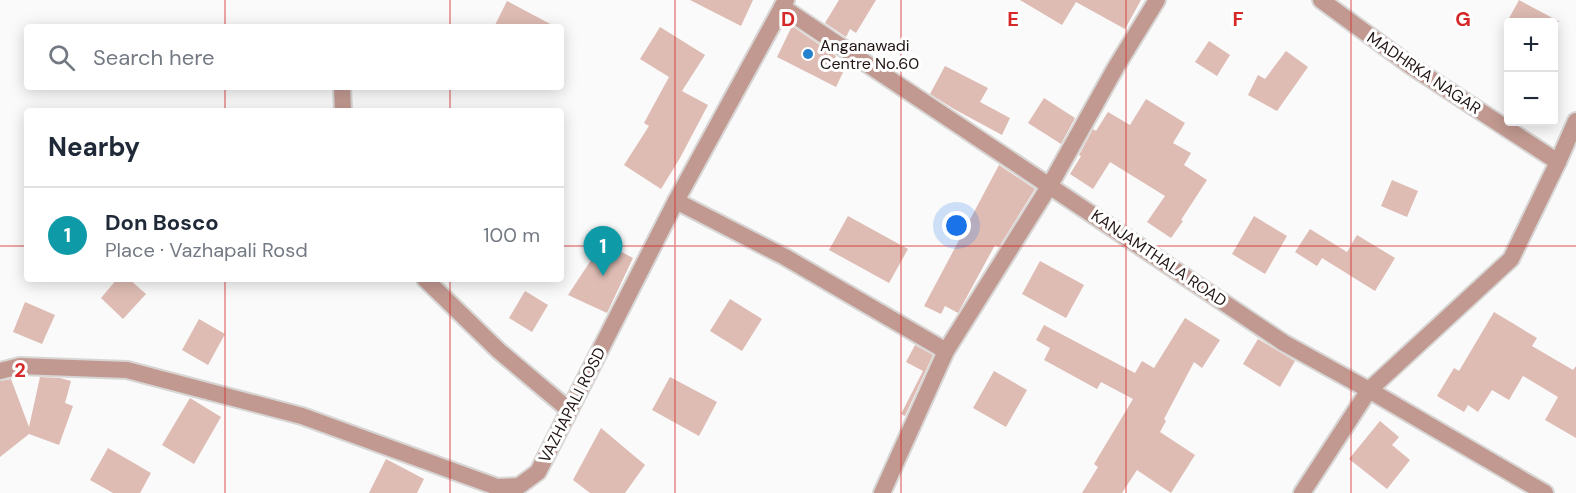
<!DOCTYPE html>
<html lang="en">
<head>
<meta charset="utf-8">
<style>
  :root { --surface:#fff; --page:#f2f2f3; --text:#1f2937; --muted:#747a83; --line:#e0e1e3; --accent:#2481cd }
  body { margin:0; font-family:"DM Sans",sans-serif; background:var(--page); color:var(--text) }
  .controls { position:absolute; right:18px; top:18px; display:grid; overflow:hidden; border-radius:6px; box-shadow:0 3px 15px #0003 }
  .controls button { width:54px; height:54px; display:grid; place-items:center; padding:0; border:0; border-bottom:2px solid var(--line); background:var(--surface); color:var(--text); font:30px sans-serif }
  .you { position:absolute; left:957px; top:226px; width:21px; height:21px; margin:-15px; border:4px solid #fff; border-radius:50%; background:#1a73e8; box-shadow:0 0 0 9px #1a73e833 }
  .badge { display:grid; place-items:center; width:39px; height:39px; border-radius:50%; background:var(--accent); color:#fff; font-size:20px; font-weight:700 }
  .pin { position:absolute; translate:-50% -50px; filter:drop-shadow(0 2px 3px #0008) }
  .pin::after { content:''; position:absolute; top:32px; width:21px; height:18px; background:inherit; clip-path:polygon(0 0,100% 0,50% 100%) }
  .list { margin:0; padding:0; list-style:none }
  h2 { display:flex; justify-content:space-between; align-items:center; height:78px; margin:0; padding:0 24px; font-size:26px }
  h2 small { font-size:20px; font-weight:400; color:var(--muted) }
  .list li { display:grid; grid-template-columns:39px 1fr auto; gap:18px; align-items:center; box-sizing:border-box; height:96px; padding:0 24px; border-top:2px solid var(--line) }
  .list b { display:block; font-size:22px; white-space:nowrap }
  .list p { margin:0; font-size:20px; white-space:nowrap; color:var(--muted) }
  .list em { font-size:20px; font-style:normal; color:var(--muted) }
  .icon { flex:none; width:33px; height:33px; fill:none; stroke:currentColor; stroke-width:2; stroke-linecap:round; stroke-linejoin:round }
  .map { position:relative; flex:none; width:1576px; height:493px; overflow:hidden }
  .search { position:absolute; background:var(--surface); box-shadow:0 3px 15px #0003; left:24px; top:24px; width:540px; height:66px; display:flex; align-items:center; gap:15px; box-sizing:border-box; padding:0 21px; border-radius:6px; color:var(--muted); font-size:22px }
  .panel { position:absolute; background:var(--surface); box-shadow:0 3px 15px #0003; left:24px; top:108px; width:540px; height:174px; border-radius:6px }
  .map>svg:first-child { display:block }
</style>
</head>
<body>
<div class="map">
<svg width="1576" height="493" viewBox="0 0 1576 493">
  <rect width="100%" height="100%" fill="#fafafa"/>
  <g fill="#debcb4">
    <path d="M690,0h63l-12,26z"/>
    <path d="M839,0h37l-20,33 -6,-4 -4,8 -21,-14z"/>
    <path d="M1020,0h121l-16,29 -49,-27 -14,23z"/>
    <path d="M1519,0l41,22h-53z"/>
    <path d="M507,1l49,26h-62z"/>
    <path d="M792,26l44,30 -2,6 11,6 -9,19 -59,-30z"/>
    <path d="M660,27l45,28 -23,36 26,14 -28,53 -19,31 -37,-24 25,-39 -5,-3 25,-46 -29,-18z"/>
    <path d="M1209,41l21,14 -13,21 -22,-14z"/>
    <path d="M1286,51l22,16 -31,44 -29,-16 10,-20 7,4z"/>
    <path d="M945,66l43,22 -8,14 30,16 -8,17 -48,-26 -24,-15z"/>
    <path d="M1044,98l31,20 -14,26 -33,-21z"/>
    <path d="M1146,99l39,24 -12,20 18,10 -7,12 23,15 -26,40 2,1 -12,17 -24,-16 18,-26 -55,-34 -17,27 -23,-15 11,-18 -2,-1 14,-26 3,2 12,-19 22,13z"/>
    <path d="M999,165l36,24 -36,58 -4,-2 -37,68 -13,-7 -4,8 -17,-8z"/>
    <path d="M1392,180l26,11 -11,26 -26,-11z"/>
    <path d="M848,216l60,33 -19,34 -60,-33z"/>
    <path d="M1254,216l33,20 -22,38 -33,-20z"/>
    <path d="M1310,229l37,23 10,-17 38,23 -20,33 -53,-33 -5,8 -22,-14z"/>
    <path d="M603,242l30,16 -26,55 -39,-18z"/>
    <path d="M1040,261l44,24 -18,33 -44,-24z"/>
    <path d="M117,279h12l17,15 -23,25 -22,-21z"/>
    <path d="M525,291l23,14 -16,27 -23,-14z"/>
    <path d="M730,299l32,20 -20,32 -32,-20z"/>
    <path d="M25,302l30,13 -13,29 -29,-12z"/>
    <path d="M1494,312l43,26 -5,8 41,24 3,-4v72l-31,-18 13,-23 -35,-21 -14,24 -17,-10 -14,22 -10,-7 -4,7 -27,-16 17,-28 5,3z"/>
    <path d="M1185,318l35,22 -18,28 -8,-6 -30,57 2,2 -6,11 35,23 -24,38 -34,-23 -15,23h-40l16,-26 -4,-3 39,-65 -32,-17 -4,7 -53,-29 6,-12 -14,-8 8,-15 91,48 7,-12 12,7z"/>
    <path d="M199,319l26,15 -17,31 -26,-15z"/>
    <path d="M1258,339l37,22 -15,26 -37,-23z"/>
    <path d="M915,345l18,10 -28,61 -4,-2 22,-43 -17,-9z"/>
    <path d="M994,371l33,19 -21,37 -33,-19z"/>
    <path d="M40,377l20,1 11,3 -6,22 8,3 -14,39 -30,-11 -29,23v-76l11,-2 18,48z"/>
    <path d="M670,377l47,25 -18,34 -47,-26z"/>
    <path d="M190,398l31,19 -27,47 -32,-19z"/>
    <path d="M1380,421l19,16 -7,8 18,15 -23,29 -38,-30z"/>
    <path d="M601,428l44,37 -20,28h-35l-17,-13z"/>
    <path d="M108,448l43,25 -11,20h-27l-23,-13z"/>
    <path d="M386,459l38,20 -7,14h-48z"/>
  </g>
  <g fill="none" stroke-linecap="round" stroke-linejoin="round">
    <g stroke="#d7d6d5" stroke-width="20">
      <g id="minor">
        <path d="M782,7l502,336 85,47 176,103"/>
        <path d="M342,87l1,24"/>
        <path d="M676,201l109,56 161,94"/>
        <path d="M425,279l74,72 70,59"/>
        <path d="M0,371l20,-5 107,4 175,46 195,71 22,-1 19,-14 138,-271 110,-201"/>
        <path d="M882,493l64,-142 104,-166 66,-118 41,-67"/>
      </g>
    </g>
    <g stroke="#d7d6d5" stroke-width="20">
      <g id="tertiary">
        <path d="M1321,0l90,66 147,96"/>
        <path d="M1302,493l67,-103 142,-131 47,-97 18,-41"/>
      </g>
    </g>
    <use href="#minor" stroke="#c19990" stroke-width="16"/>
    <use href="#tertiary" stroke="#c19990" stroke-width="16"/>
  </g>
  <path fill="none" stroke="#d62828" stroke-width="1.5" stroke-opacity="0.55" d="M225,0v27M450,0v27M675,0v493M901,0v493M1126,0v493M1351,0v493M225,87v24M450,87v24M0,246h27M561,246h1015M225,279v214M450,279v214"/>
  <circle fill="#2481cd" stroke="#fff" stroke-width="2" cx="808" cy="54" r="6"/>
  <g text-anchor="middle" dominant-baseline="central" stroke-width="6" stroke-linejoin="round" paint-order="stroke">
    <g font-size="16" fill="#221614" stroke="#fff" text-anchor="start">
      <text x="820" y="45">Anganawadi<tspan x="820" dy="18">Centre No.60</tspan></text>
    </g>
    <g font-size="16" fill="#221614" stroke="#fff">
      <text transform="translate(1424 73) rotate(34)">MADHRKA NAGAR</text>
      <text transform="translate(1159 258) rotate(34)">KANJAMTHALA ROAD</text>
      <text transform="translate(572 405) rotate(-63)">VAZHAPALI ROSD</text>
    </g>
  </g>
  <g font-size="20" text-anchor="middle" font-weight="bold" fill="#d62828" stroke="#fff" stroke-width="6" stroke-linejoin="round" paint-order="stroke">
    <text x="788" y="26">D</text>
    <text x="1013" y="26">E</text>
    <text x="1238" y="26">F</text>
    <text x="1463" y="26">G</text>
    <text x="20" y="377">2</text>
  </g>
</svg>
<div class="controls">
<button>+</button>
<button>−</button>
</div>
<div class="you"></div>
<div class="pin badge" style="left:603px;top:276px;background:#0f9aa8">1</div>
<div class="search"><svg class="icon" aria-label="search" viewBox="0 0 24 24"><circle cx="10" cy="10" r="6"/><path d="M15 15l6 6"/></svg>Search here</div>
<section class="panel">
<h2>Nearby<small></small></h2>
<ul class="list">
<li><span class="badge" style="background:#0f9aa8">1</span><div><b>Don Bosco</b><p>Place · Vazhapali Rosd</p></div><em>100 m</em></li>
</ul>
</section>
</div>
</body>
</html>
